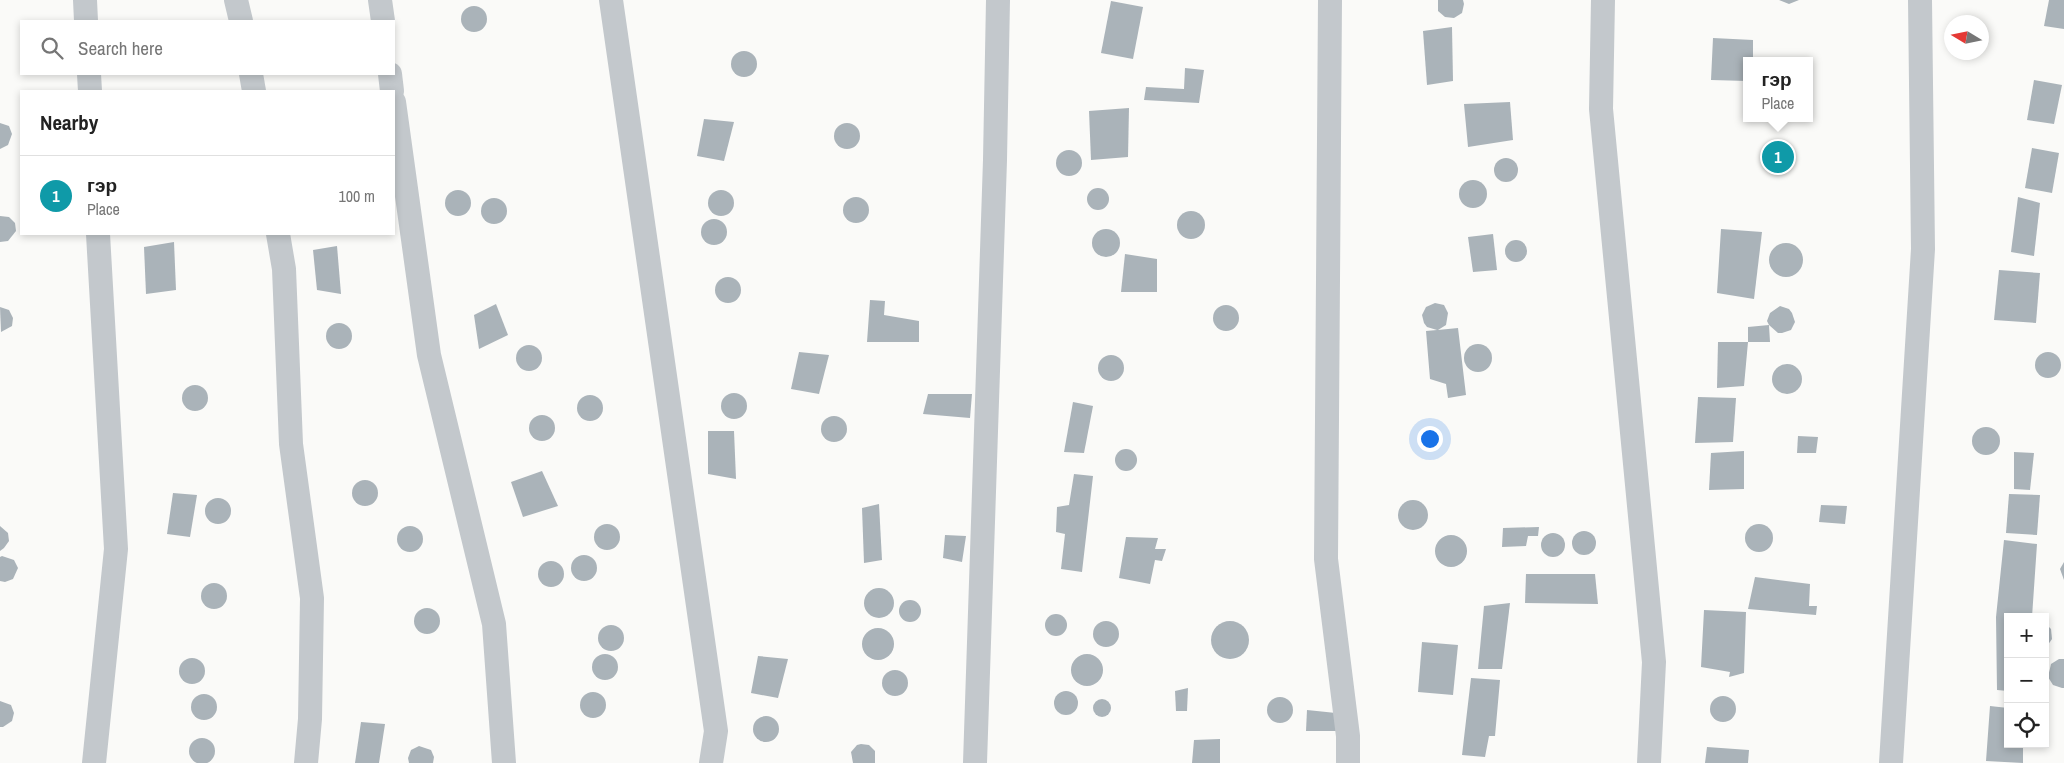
<!DOCTYPE html>
<html lang="en">
<head>
<meta charset="utf-8">
<style>
  :root { --surface:#fff; --page:#f2f2f2; --text:#222; --muted:#767676; --line:#e0e0e0; --accent:#111827 }
  body { margin:0; font-family:"Archivo Narrow",sans-serif; background:var(--page); color:var(--text) }
  .controls { position:absolute; right:15px; bottom:15px; display:grid; overflow:hidden; border-radius:0px; box-shadow:0 2px 8px #0003 }
  .controls button { width:45px; height:45px; display:grid; place-items:center; padding:0; border:0; border-bottom:1px solid var(--line); background:var(--surface); color:var(--text); font:25px sans-serif }
  .compass { position:absolute; left:1944px; top:15px; width:45px; height:45px; border-radius:50%; background:var(--surface); box-shadow:0 2px 8px #0003; rotate:280deg }
  .you { position:absolute; left:1429px; top:438px; width:18px; height:18px; margin:-12px; border:4px solid #fff; border-radius:50%; background:#1a73e8; box-shadow:0 0 0 8px #1a73e833 }
  .badge { display:grid; place-items:center; width:32px; height:32px; border-radius:50%; background:var(--accent); color:#fff; font-size:16px; font-weight:700 }
  .pin { position:absolute; translate:-50% -50%; border:2px solid #fff; box-shadow:0 1px 5px #0006 }
  .popup { position:absolute; left:1743px; top:57px; width:70px; height:65px; box-sizing:border-box; display:grid; place-content:center; border-radius:0px; background:var(--surface); filter:drop-shadow(0 1px 4px #0005); font-size:16px; white-space:nowrap; color:var(--muted) }
  .popup b { font-size:19px; color:var(--text) }
  .popup::after { content:''; position:absolute; left:50%; top:100%; margin-left:-10px; border:10px solid transparent; border-top-color:var(--surface) }
  .list { margin:0; padding:0; list-style:none }
  h2 { display:flex; justify-content:space-between; align-items:center; height:65px; margin:0; padding:0 20px; font-size:21px }
  h2 small { font-size:16px; font-weight:400; color:var(--muted) }
  .list li { display:grid; grid-template-columns:32px 1fr auto; gap:15px; align-items:center; box-sizing:border-box; height:80px; padding:0 20px; border-top:1px solid var(--line) }
  .list b { display:block; font-size:19px; white-space:nowrap }
  .list p { margin:0; font-size:16px; white-space:nowrap; color:var(--muted) }
  .list em { font-size:16px; font-style:normal; color:var(--muted) }
  .icon { flex:none; width:28px; height:28px; fill:none; stroke:currentColor; stroke-width:2; stroke-linecap:round; stroke-linejoin:round }
  .map { position:relative; flex:none; width:2064px; height:763px; overflow:hidden }
  .search { position:absolute; background:var(--surface); box-shadow:0 2px 8px #0003; left:20px; top:20px; width:375px; height:55px; display:flex; align-items:center; gap:12px; box-sizing:border-box; padding:0 18px; border-radius:0px; color:var(--muted); font-size:19px }
  .panel { position:absolute; background:var(--surface); box-shadow:0 2px 8px #0003; left:20px; top:90px; width:375px; height:145px; border-radius:0px }
  .map>svg:first-child { display:block }
</style>
</head>
<body>
<div class="map">
<svg width="2064" height="763" viewBox="0 0 2064 763">
  <rect width="100%" height="100%" fill="#fafaf8"/>
  <g fill="#aab3b9">
    <path d="M1438,0h25l1,4 -2,9 -8,5 -9,-1 -7,-6z"/>
    <path d="M1779,0h20l-10,4z"/>
    <path d="M2049,0h15v29l-20,-3z"/>
    <path d="M1111,1l32,6 -10,52 -32,-6z"/>
    <circle cx="474" cy="19" r="13"/>
    <path d="M1452,27l1,54 -26,4 -4,-54z"/>
    <path d="M1713,38l40,2v21h-6v20l-36,-1z"/>
    <circle cx="744" cy="64" r="13"/>
    <path d="M1185,68l19,2 -5,33 -55,-3 2,-13 38,2z"/>
    <path d="M2034,80l28,5 -8,39 -27,-4z"/>
    <path d="M1510,102l3,38 -45,7 -4,-43z"/>
    <path d="M1129,108l-1,49 -37,3 -2,-49z"/>
    <path d="M704,119l30,3 -10,39 -27,-5z"/>
    <path d="M0,123l9,3 3,8 -4,11 -8,4z"/>
    <circle cx="847" cy="136" r="13"/>
    <circle cx="1778" cy="157" r="14"/>
    <path d="M2032,148l27,5 -7,40 -27,-5z"/>
    <circle cx="1069" cy="163" r="13"/>
    <circle cx="1506" cy="170" r="12"/>
    <circle cx="1473" cy="194" r="14"/>
    <circle cx="1098" cy="199" r="11"/>
    <circle cx="458" cy="203" r="13"/>
    <circle cx="721" cy="203" r="13"/>
    <path d="M2018,197l22,6 -6,53 -23,-4z"/>
    <circle cx="856" cy="210" r="13"/>
    <circle cx="494" cy="211" r="13"/>
    <circle cx="1191" cy="225" r="14"/>
    <path d="M0,216l9,1 6,6 1,8 -8,10 -8,1z"/>
    <circle cx="714" cy="232" r="13"/>
    <path d="M1721,229l41,3 -8,67 -37,-6z"/>
    <circle cx="1106" cy="243" r="14"/>
    <path d="M1493,234l4,36 -24,2 -5,-35z"/>
    <circle cx="1516" cy="251" r="11"/>
    <path d="M174,242l2,48 -30,4 -2,-47z"/>
    <circle cx="1786" cy="260" r="17"/>
    <path d="M337,246l4,48 -24,-4 -4,-40z"/>
    <path d="M1125,254l32,5v33h-36z"/>
    <path d="M1999,270l41,3 -4,50 -42,-3z"/>
    <circle cx="728" cy="290" r="13"/>
    <path d="M870,300l15,1 -1,14 35,6v21h-52z"/>
    <path d="M1435,303l9,2 4,8 -2,12 -8,5 20,-2 8,67 -18,3 -2,-14 -16,-5 -4,-48 11,-1 -10,-3 -3,-4 -2,-8 4,-8z"/>
    <path d="M496,304l12,31 -29,14 -5,-34z"/>
    <circle cx="1226" cy="318" r="13"/>
    <path d="M1780,306l9,3 3,4 3,9 -4,8 -9,3h-4l-9,-8 1,17h-22v-15l21,-2 -2,-4 3,-8z"/>
    <path d="M0,307l9,3 4,8 -1,8 -11,6z"/>
    <circle cx="339" cy="336" r="13"/>
    <path d="M1718,342h30l-4,44 -27,2z"/>
    <circle cx="1478" cy="358" r="14"/>
    <circle cx="529" cy="358" r="13"/>
    <circle cx="2048" cy="365" r="13"/>
    <path d="M799,352l30,3 -10,39 -28,-5z"/>
    <circle cx="1111" cy="368" r="13"/>
    <circle cx="1787" cy="379" r="15"/>
    <circle cx="195" cy="398" r="13"/>
    <circle cx="734" cy="406" r="13"/>
    <path d="M928,394h44l-2,24 -47,-4z"/>
    <circle cx="590" cy="408" r="13"/>
    <path d="M1698,397l38,1 -3,44 -38,1z"/>
    <path d="M1073,402l20,4 -9,47 -20,-1z"/>
    <circle cx="542" cy="428" r="13"/>
    <circle cx="834" cy="429" r="13"/>
    <circle cx="1986" cy="441" r="14"/>
    <path d="M708,431h26l2,48 -28,-5z"/>
    <path d="M1798,436l20,1 -2,16h-19z"/>
    <circle cx="1126" cy="460" r="11"/>
    <path d="M1744,451v38l-35,1 2,-37z"/>
    <path d="M2014,452l20,1 -4,37 -16,-1z"/>
    <path d="M542,471l16,35 -35,11 -12,-35z"/>
    <path d="M1074,474l19,2 -11,96 -21,-3 4,-35 -9,-2 1,-25 12,-2z"/>
    <circle cx="365" cy="493" r="13"/>
    <path d="M173,493l24,2 -7,42 -23,-3z"/>
    <path d="M2009,494l31,1 -3,40 -31,-2z"/>
    <circle cx="218" cy="511" r="13"/>
    <circle cx="1413" cy="515" r="15"/>
    <path d="M879,504l3,56 -18,3 -2,-55z"/>
    <path d="M1821,505l26,1 -2,18 -26,-2z"/>
    <circle cx="1759" cy="538" r="14"/>
    <circle cx="607" cy="537" r="13"/>
    <path d="M0,526l8,7 1,8 -5,7 -4,3z"/>
    <circle cx="410" cy="539" r="13"/>
    <path d="M1539,527l-1,9h-10l-2,10 -24,1 1,-19z"/>
    <circle cx="1584" cy="543" r="12"/>
    <circle cx="1553" cy="545" r="12"/>
    <path d="M945,535l21,1 -4,26 -19,-4z"/>
    <circle cx="1451" cy="551" r="16"/>
    <path d="M1126,537l32,1 -3,11h11l-4,12 -7,-1 -5,24 -31,-6z"/>
    <path d="M2004,540l33,4 -5,73h-24v74l-11,-1 -1,-73z"/>
    <circle cx="584" cy="568" r="13"/>
    <path d="M2,556l12,4 4,8 -5,11 -8,3 -5,-1v-24z"/>
    <circle cx="551" cy="574" r="13"/>
    <path d="M2064,562v18l-4,-11z"/>
    <path d="M1526,574h69l3,30 -73,-1z"/>
    <path d="M1755,577l55,7 -1,22h8l-1,9 -68,-6z"/>
    <circle cx="214" cy="596" r="13"/>
    <circle cx="879" cy="603" r="15"/>
    <circle cx="910" cy="611" r="11"/>
    <path d="M1510,603l-8,66h-24l6,-63z"/>
    <circle cx="427" cy="621" r="13"/>
    <path d="M1704,610l42,2 -2,61 -15,4 1,-5 -29,-5z"/>
    <circle cx="1056" cy="625" r="11"/>
    <circle cx="1230" cy="640" r="19"/>
    <circle cx="1106" cy="634" r="13"/>
    <path d="M2045,623l6,6 1,10 -7,10z"/>
    <circle cx="611" cy="638" r="13"/>
    <circle cx="878" cy="644" r="16"/>
    <path d="M1422,642l36,3 -5,50 -35,-3z"/>
    <circle cx="605" cy="667" r="13"/>
    <circle cx="1087" cy="670" r="16"/>
    <path d="M758,656l30,3 -10,39 -27,-5z"/>
    <circle cx="192" cy="671" r="13"/>
    <path d="M2059,659h5v29h-2l-9,-3 -5,-8 3,-13z"/>
    <circle cx="895" cy="683" r="13"/>
    <path d="M1471,678l29,2 -5,56h-6l-4,21 -23,-2z"/>
    <path d="M1188,688l-1,23h-11l-1,-20z"/>
    <circle cx="1066" cy="703" r="12"/>
    <circle cx="593" cy="705" r="13"/>
    <circle cx="204" cy="707" r="13"/>
    <circle cx="1723" cy="709" r="13"/>
    <circle cx="1280" cy="710" r="13"/>
    <circle cx="1102" cy="708" r="9"/>
    <path d="M0,701l11,4 3,8 -2,8 -9,6h-3z"/>
    <path d="M1990,706l18,2v36h15v19l-37,-2z"/>
    <path d="M1307,710l29,3 2,18h-32z"/>
    <circle cx="766" cy="729" r="13"/>
    <path d="M361,722l24,2 -6,39h-24z"/>
    <circle cx="202" cy="751" r="13"/>
    <path d="M1220,739v24h-28l2,-23z"/>
    <path d="M861,744l8,1 6,6v12h-22l-2,-11 6,-7z"/>
    <path d="M419,746l12,4 3,7 -1,6h-24l-1,-5 3,-8z"/>
    <path d="M1707,747l42,3 -1,13h-43z"/>
  </g>
  <g fill="none" stroke-linecap="round" stroke-linejoin="round">
    <g stroke="#c3c8cc" stroke-width="24">
      <path d="M85,0l1,21"/>
      <path d="M236,0l5,21"/>
      <path d="M380,0l3,21"/>
      <path d="M611,0l105,731 -5,32"/>
      <path d="M1330,0l-4,559 22,177v27"/>
      <path d="M1603,0l-2,109 53,553 -5,101"/>
      <path d="M89,74l1,17"/>
      <path d="M251,74l3,17"/>
      <path d="M390,74l2,17"/>
      <path d="M394,102l35,253 65,269 10,139"/>
      <path d="M278,234l6,35 7,175 21,154 -2,121 -4,44"/>
      <path d="M94,763l22,-214 -18,-315"/>
      <path d="M975,763l20,-603 3,-160"/>
      <path d="M1891,763l32,-514 -3,-249"/>
    </g>
  </g>
</svg>
<div class="controls">
<button>+</button>
<button>−</button>
<button><svg class="icon" aria-label="locate" viewBox="0 0 24 24"><circle cx="12" cy="12" r="6"/><path d="M12 2v4M12 18v4M2 12h4M18 12h4"/></svg></button>
</div>
<svg class="compass" viewBox="-18 -18 36 36"><path d="M0-13l5 13h-10z" fill="#e53935"/><path d="M0 13l5-13h-10z" fill="#767676"/></svg>
<div class="you"></div>
<div class="pin badge" style="left:1778px;top:157px;background:#0f9aa8">1</div>
<div class="popup"><b>гэр</b>Place</div>
<div class="search"><svg class="icon" aria-label="search" viewBox="0 0 24 24"><circle cx="10" cy="10" r="6"/><path d="M15 15l6 6"/></svg>Search here</div>
<section class="panel">
<h2>Nearby<small></small></h2>
<ul class="list">
<li><span class="badge" style="background:#0f9aa8">1</span><div><b>гэр</b><p>Place</p></div><em>100 m</em></li>
</ul>
</section>
</div>
</body>
</html>
